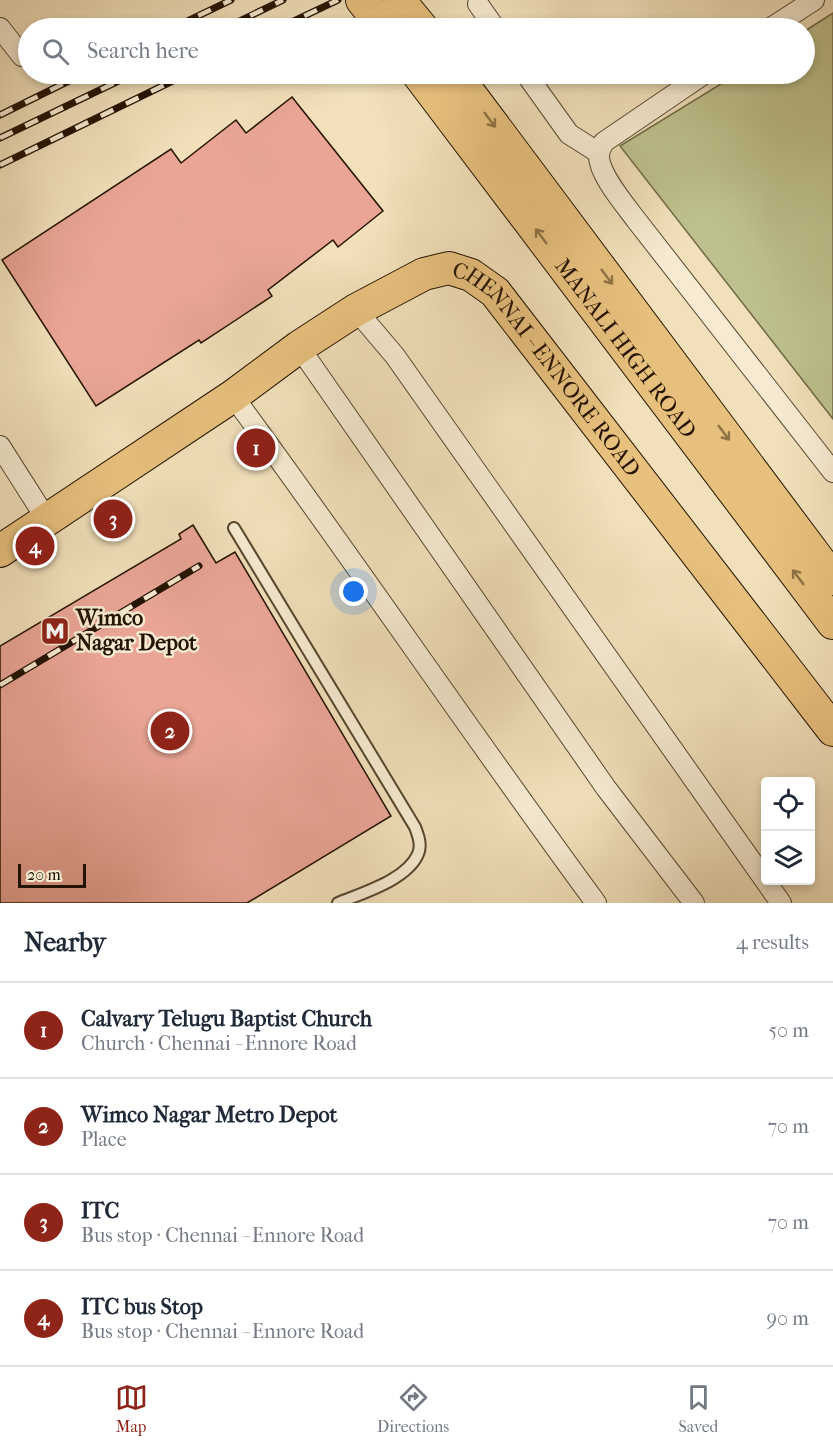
<!DOCTYPE html>
<html lang="en">
<head>
<meta charset="utf-8">
<style>
  :root { --surface:#fff; --page:#f2f2f3; --text:#1f2937; --muted:#747a83; --line:#e0e1e3; --accent:#8f2418 }
  body { margin:0; font-family:"IM FELL French Canon",serif; background:var(--page); color:var(--text) }
  .controls { position:absolute; right:18px; bottom:18px; display:grid; overflow:hidden; border-radius:6px; box-shadow:0 3px 9px #0003 }
  .controls button { width:54px; height:54px; display:grid; place-items:center; padding:0; border:0; border-bottom:2px solid var(--line); background:var(--surface); color:var(--text); font:30px sans-serif }
  .scale { position:absolute; left:18px; bottom:15px; width:68px; box-sizing:border-box; padding-left:6px; border:3px solid #231300; border-top:0; font-size:16px; line-height:21px; white-space:nowrap; color:#231300; -webkit-text-stroke:4px #f6ebd2; paint-order:stroke }
  .you { position:absolute; left:354px; top:592px; width:21px; height:21px; margin:-15px; border:4px solid #fff; border-radius:50%; background:#1a73e8; box-shadow:0 0 0 9px #1a73e833 }
  .badge { display:grid; place-items:center; width:39px; height:39px; border-radius:50%; background:var(--accent); color:#fff; font-size:20px; font-weight:700 }
  .pin { position:absolute; translate:-50% -50%; border:3px solid #fff; box-shadow:0 2px 6px #0006 }
  .list { margin:0; padding:0; list-style:none }
  h2 { display:flex; justify-content:space-between; align-items:center; height:78px; margin:0; padding:0 24px; font-size:26px }
  h2 small { font-size:20px; font-weight:400; color:var(--muted) }
  .list li { display:grid; grid-template-columns:39px 1fr auto; gap:18px; align-items:center; box-sizing:border-box; height:96px; padding:0 24px; border-top:2px solid var(--line) }
  .list b { display:block; font-size:22px; white-space:nowrap }
  .list p { margin:0; font-size:20px; white-space:nowrap; color:var(--muted) }
  .list em { font-size:20px; font-style:normal; color:var(--muted) }
  .icon { flex:none; width:33px; height:33px; fill:none; stroke:currentColor; stroke-width:2; stroke-linecap:round; stroke-linejoin:round }
  .map { position:relative; flex:none; width:833px; height:903px; overflow:hidden }
  .search { position:absolute; background:var(--surface); box-shadow:0 3px 9px #0003; left:18px; right:18px; top:18px; height:66px; display:flex; align-items:center; gap:15px; box-sizing:border-box; padding:0 21px; border-radius:33px; color:var(--muted); font-size:22px }
  .sheet { height:462px; background:var(--surface) }
  nav { display:flex; justify-content:space-around; align-items:center; box-sizing:border-box; height:84px; border-top:2px solid var(--line); background:var(--surface); font-size:16px; color:var(--muted) }
  nav a { display:grid; justify-items:center; gap:3px }
  nav .on { color:var(--accent) }
  .map>svg:first-child { display:block }
</style>
</head>
<body>
<div class="map">
<svg width="833" height="903" viewBox="0 0 833 903">
  <rect width="100%" height="100%" fill="#f1e0ba"/>
  <filter id="stains"><feTurbulence type="fractalNoise" baseFrequency=".00333" numOctaves="4"/><feColorMatrix values="0 0 0 0 .2 0 0 0 0 .09 0 0 0 0 .02 0 0 0 .5 -.17"/></filter>
  <radialGradient id="worn" r=".72"><stop offset=".6" stop-color="#630" stop-opacity="0"/><stop offset="1" stop-color="#630" stop-opacity=".3"/></radialGradient>
  <path fill="#bec18d" stroke="#706a46" stroke-width="1.5" d="M833,13v406l-213,-273 117,-72h67l1,-43z"/>
  <g fill="#eaa596" stroke="#231300" stroke-width="1.5">
    <path d="M292,97l91,114 -45,36 -5,-7 -65,50 4,6 -36,24 -35,23 -2,-3 -103,66 -94,-146 169,-111 10,14 55,-43 10,13z"/>
    <path d="M193,525l23,38 19,-11 156,264 -144,87h-247v-257l181,-107 -2,-5z"/>
  </g>
  <g fill="none" stroke-linecap="round" stroke-linejoin="round">
    <g stroke="#56462e" stroke-width="14">
      <path id="lane" d="M234,528l181,299c3,8 7,18 3,27 -11,26 -56,39 -80,49"/>
    </g>
    <g stroke="#56462e" stroke-width="22">
      <g id="street">
        <path d="M478,4l17,24"/>
        <path d="M0,28l22,28"/>
        <path d="M771,28l43,-28"/>
        <path d="M526,74l43,60 30,19"/>
        <path d="M704,74l-100,68c-2,4 -5,9 -5,13 -1,19 27,51 38,66l196,251"/>
        <path d="M356,310l39,46 386,547"/>
        <path d="M299,347l307,441 88,115"/>
        <path d="M233,396c123,167 240,340 363,507"/>
        <path d="M0,446l47,74"/>
      </g>
    </g>
    <g stroke="#231300" stroke-width="34">
      <g id="primary">
        <path d="M362,0l22,28"/>
        <path d="M399,0l23,28"/>
        <path id="s1" d="M418,74l415,549"/>
        <path d="M455,74l378,505"/>
        <path id="s2" d="M0,551l233,-155 66,-49 57,-37 68,-36 25,-6 22,7 24,17 338,438"/>
      </g>
    </g>
    <use href="#lane" stroke="#f6ebd2" stroke-width="10"/>
    <use href="#street" stroke="#f6ebd2" stroke-width="20"/>
    <use href="#primary" stroke="#e8c07d" stroke-width="32"/>
    <g stroke="#231300" stroke-width="7">
      <g id="rail">
        <path d="M173,28l58,-28"/>
        <path d="M225,28l58,-28"/>
        <path d="M279,28l59,-28"/>
        <path d="M0,115l83,-41"/>
        <path d="M0,138l133,-64"/>
        <path d="M0,165l187,-91"/>
        <path d="M0,685l199,-119"/>
      </g>
    </g>
    <use href="#rail" stroke="#f6ebd2" stroke-width="4.5" stroke-dasharray="14" stroke-linecap="butt"/>
  </g>
  <defs><path id="oneway-shaft" d="M-6 0H5M1.5-3L5.5 0L1.5 3" fill="none" stroke-width="1.6" stroke-linecap="round" stroke-linejoin="round" transform="scale(1.5)"/></defs>
  <g stroke="#8f7245">
    <use href="#oneway-shaft" transform="translate(490 120) rotate(53)"/>
    <use href="#oneway-shaft" transform="translate(541 236) rotate(-127)"/>
    <use href="#oneway-shaft" transform="translate(607 277) rotate(53)"/>
    <use href="#oneway-shaft" transform="translate(724 433) rotate(53)"/>
    <use href="#oneway-shaft" transform="translate(798 577) rotate(-127)"/>
  </g>
  <defs>
    <g id="metro-square" transform="scale(1.5)"><rect x="-9" y="-9" width="18" height="18" rx="4" fill="#8f2418" stroke="#f6ebd2"/><path d="M-5.5 5V-5H-3L0 0L3-5H5.5V5H3V-.5L0 4L-3-.5V5Z" fill="#fff"/></g>
  </defs>
  <g fill-rule="evenodd">
    <use href="#metro-square" x="55" y="631"/>
  </g>
  <g text-anchor="middle" dominant-baseline="central" stroke-width="5" stroke-linejoin="round" paint-order="stroke">
    <g font-size="22" fill="#231300" stroke="#f6ebd2">
      <text stroke="none"><textPath href="#s1" startOffset="344">MANALI HIGH ROAD</textPath></text>
      <text stroke="none"><textPath href="#s2" startOffset="676">CHENNAI - ENNORE ROAD</textPath></text>
    </g>
    <g font-size="22" font-weight="bold" fill="#231300" stroke="#f6ebd2" text-anchor="start">
      <text x="76" y="618">Wimco<tspan x="76" dy="25">Nagar Depot</tspan></text>
    </g>
  </g>
  <rect width="100%" height="100%" filter="url(#stains)"/>
  <rect width="100%" height="100%" fill="url(#worn)"/>
</svg>
<div class="controls">
<button><svg class="icon" aria-label="locate" viewBox="0 0 24 24"><circle cx="12" cy="12" r="6"/><path d="M12 2v4M12 18v4M2 12h4M18 12h4"/></svg></button>
<button><svg class="icon" aria-label="layers" viewBox="0 0 24 24"><path d="M12 4l9 5-9 5-9-5zM3 14l9 5 9-5"/></svg></button>
</div>
<div class="scale">20 m</div>
<div class="you"></div>
<div class="pin badge" style="left:256px;top:448px">1</div>
<div class="pin badge" style="left:170px;top:731px">2</div>
<div class="pin badge" style="left:113px;top:519px">3</div>
<div class="pin badge" style="left:35px;top:546px">4</div>
<div class="search"><svg class="icon" aria-label="search" viewBox="0 0 24 24"><circle cx="10" cy="10" r="6"/><path d="M15 15l6 6"/></svg>Search here</div>
</div>
<section class="sheet">
<h2>Nearby<small>4 results</small></h2>
<ul class="list">
<li><span class="badge">1</span><div><b>Calvary Telugu Baptist Church</b><p>Church · Chennai - Ennore Road</p></div><em>50 m</em></li>
<li><span class="badge">2</span><div><b>Wimco Nagar Metro Depot</b><p>Place</p></div><em>70 m</em></li>
<li><span class="badge">3</span><div><b>ITC</b><p>Bus stop · Chennai - Ennore Road</p></div><em>70 m</em></li>
<li><span class="badge">4</span><div><b>ITC bus Stop</b><p>Bus stop · Chennai - Ennore Road</p></div><em>90 m</em></li>
</ul>
</section>
<nav>
<a class="on"><svg class="icon" aria-label="map" viewBox="0 0 24 24"><path d="M3 6l6-2 6 2 6-2v14l-6 2-6-2-6 2zM9 4v14M15 6v14"/></svg>Map</a>
<a><svg class="icon" aria-label="directions" viewBox="0 0 24 24"><path d="M12 3l9 9-9 9-9-9zM9 14v-3h6M13 9l2 2-2 2"/></svg>Directions</a>
<a><svg class="icon" aria-label="saved" viewBox="0 0 24 24"><path d="M7 4h10v16l-5-4-5 4z"/></svg>Saved</a>
</nav>
</body>
</html>
